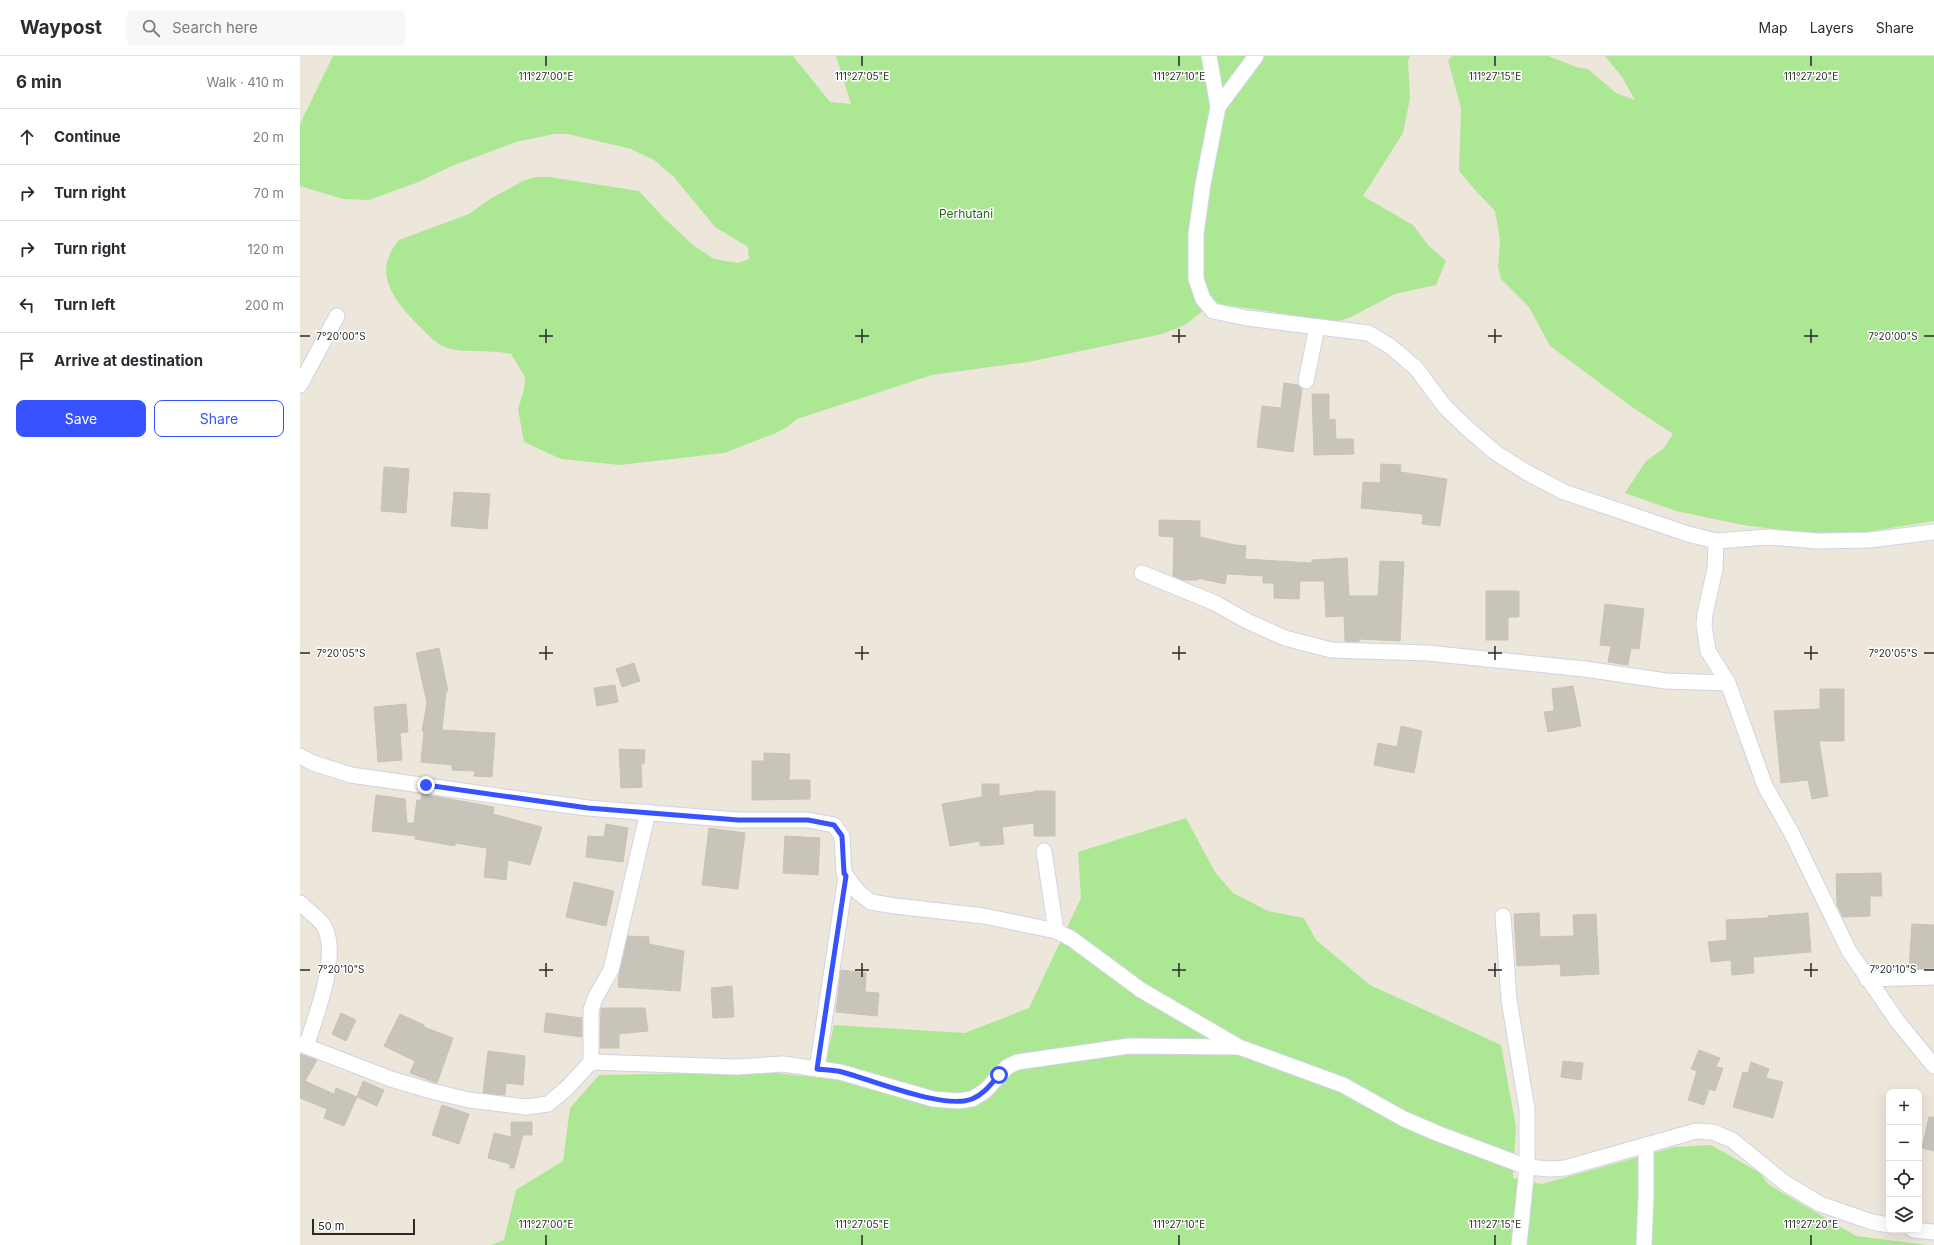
<!DOCTYPE html>
<html lang="en">
<head>
<meta charset="utf-8">
<style>
  :root { --surface:#fff; --page:#f7f7f7; --text:#2b2b33; --muted:#7c7c81; --line:#e1e1e2; --accent:#3753ff }
  body { margin:0; font-family:Inter,sans-serif; background:var(--page); color:var(--text) }
  .controls { position:absolute; right:12px; bottom:12px; display:grid; overflow:hidden; border-radius:8px; box-shadow:0 4px 16px #0002 }
  .controls button { width:36px; height:36px; display:grid; place-items:center; padding:0; border:0; border-bottom:1px solid var(--line); background:var(--surface); color:var(--text); font:20px sans-serif }
  .scale { position:absolute; left:12px; bottom:10px; width:103px; box-sizing:border-box; padding-left:4px; border:2px solid #2a2a2a; border-top:0; font-size:11px; line-height:14px; white-space:nowrap; color:#2a2a2a; -webkit-text-stroke:3px #fff; paint-order:stroke }
  .stop { position:absolute; width:12px; height:12px; margin:-9px; border:3px solid #3753ff; border-radius:50%; background:#fff }
  .stop.end { background:#3753ff; border-color:#fff; box-shadow:0 1px 4px #0008 }
  .list { margin:0; padding:0; list-style:none }
  h2 { display:flex; justify-content:space-between; align-items:center; height:52px; margin:0; padding:0 16px; font-size:17px }
  h2 small { font-size:13px; font-weight:400; color:var(--muted) }
  .list li { display:grid; grid-template-columns:26px 1fr auto; gap:12px; align-items:center; box-sizing:border-box; height:56px; padding:0 16px; border-top:1px solid var(--line) }
  .list b { display:block; font-size:15px; white-space:nowrap }
  .list em { font-size:13px; font-style:normal; color:var(--muted) }
  .actions { display:flex; gap:8px; padding:12px 16px }
  .actions a { flex:1; padding:9px 0; border:1px solid var(--accent); border-radius:8px; text-align:center; font-size:14px; color:var(--accent) }
  .actions .main { background:var(--accent); color:#fff }
  .icon { flex:none; width:22px; height:22px; fill:none; stroke:currentColor; stroke-width:2; stroke-linecap:round; stroke-linejoin:round }
  .map { position:relative; flex:none; width:1634px; height:1189px; overflow:hidden }
  header { display:flex; align-items:center; gap:24px; box-sizing:border-box; height:56px; padding:0 20px; background:var(--surface); border-bottom:1px solid var(--line) }
  header strong { font-size:19px }
  nav { display:flex; gap:22px; margin-inline-start:auto; font-size:14px }
  .search { width:280px; height:36px; background:var(--page); display:flex; align-items:center; gap:10px; box-sizing:border-box; padding:0 14px; border-radius:8px; color:var(--muted); font-size:15px }
  main { display:flex }
  aside { flex:1; background:var(--surface) }
  .map>svg:first-child { display:block }
</style>
</head>
<body>
<header>
<strong>Waypost</strong>
<div class="search"><svg class="icon" aria-label="search" viewBox="0 0 24 24"><circle cx="10" cy="10" r="6"/><path d="M15 15l6 6"/></svg>Search here</div>
<nav><a>Map</a><a>Layers</a><a>Share</a></nav>
</header>
<main>
<aside>
<h2>6 min<small>Walk · 410 m</small></h2>
<ul class="list">
<li><svg class="icon" aria-label="ahead" viewBox="0 0 24 24"><path d="M12 20V5M6 11l6-6 6 6"/></svg><div><b>Continue</b></div><em>20 m</em></li>
<li><svg class="icon" aria-label="right" viewBox="0 0 24 24"><path d="M7 20v-9h11M14 6l5 5-5 5"/></svg><div><b>Turn right</b></div><em>70 m</em></li>
<li><svg class="icon" aria-label="right" viewBox="0 0 24 24"><path d="M7 20v-9h11M14 6l5 5-5 5"/></svg><div><b>Turn right</b></div><em>120 m</em></li>
<li><svg class="icon" aria-label="left" viewBox="0 0 24 24"><path d="M17 20v-9H6M10 6l-5 5 5 5"/></svg><div><b>Turn left</b></div><em>200 m</em></li>
<li><svg class="icon" aria-label="arrive" viewBox="0 0 24 24"><path d="M6 21V4h12l-3 4 3 4H6"/></svg><div><b>Arrive at destination</b></div></li>
</ul>
<div class="actions"><a class="main">Save</a><a>Share</a></div>
</aside>
<div class="map">
<svg width="1634" height="1189" viewBox="0 0 1634 1189">
  <rect width="100%" height="100%" fill="#ede6db"/>
  <g fill="#ace893">
    <path d="M33,0h460l37,46 21,2 -15,-48h574l-2,5 2,37 -7,35 -40,63 50,29 15,20 18,16 -10,24 -41,9 -44,23 -15,5 -123,-19 -28,22 -23,9 -134,28 -96,13 -135,44 -10,8 -11,6 -52,20 -104,12 -59,-6 -37,-17 -6,-33 6,-19 1,-13 -14,-23c-20,-5 -50,0 -66,-7 -11,-4 -18,-14 -26,-21 -25,-26 -48,-53 -20,-86l70,-26 21,-15 33,-18 13,-4h13l90,14 25,27 29,27 21,14 24,4 11,-4 -1,-12 -33,-20 -42,-51 -19,-16 -23,-11 -63,-15h-14l-38,8 -64,24 -36,17 -47,17 -26,-1 -43,-13v-62z"/>
    <path d="M1152,0h96l28,11 12,2 28,24 19,7 -13,-23 -17,-21h329v465l-68,11 -52,2 -71,-9 -67,-14 -51,-18 21,-32 17,-12 10,-15 -41,-27 -82,-61 -21,-39 -28,-28 -3,-12 2,-27 -5,-29 -19,-20 -17,-20 2,-63 -13,-48z"/>
    <path d="M886,762l29,54 18,21 35,18 36,7 12,22 54,45 131,60 15,82 -3,51 29,6 132,-37 37,-2 49,28 8,11 88,52 71,9h-1436l13,-5 12,-50 47,-29 7,-53 29,-33 167,-3 56,6 12,-53 131,8 64,-25 52,-110 -3,-46z"/>
  </g>
  <g fill="#c8c4ba" stroke="#c9c3b5">
    <path d="M984,327l14,2 4,4 -9,63 -36,-5 5,-41 19,2z"/>
    <path d="M1012,338h17v26l6,-1 1,20h17l1,15 -40,1z"/>
    <path d="M1081,408l20,1 -1,7 47,7 -7,47 -18,-2 1,-10 -62,-6 2,-26 17,1z"/>
    <path d="M84,411l25,2 -3,44 -25,-2z"/>
    <path d="M154,436l36,2 -3,35 -36,-3z"/>
    <path d="M859,464l41,1v16l35,8 11,1 -1,13 67,4v-3l35,-2 2,38h29l2,-35 24,1 -4,79 -41,-2v3l-14,-1 -1,-25 -18,1 -2,-36h-24l-1,18 -25,-1v-15h-11v-7l-36,-2 -2,10 -27,-6v2h-16l-9,-4 1,-39 -15,-1z"/>
    <path d="M1186,535h33v26h-11v23h-22z"/>
    <path d="M1305,548l39,5 -5,40 -8,-1 -3,17 -20,-3 3,-16 -11,-1z"/>
    <path d="M139,592l9,43 -2,1 -4,38 53,3 -3,44 -18,-1 1,-5 -23,-1v-5l-31,-3 3,-31h-2l5,-28 -11,-50z"/>
    <path d="M334,607l6,18 -18,6 -6,-18z"/>
    <path d="M315,629l3,17 -21,4 -3,-18z"/>
    <path d="M1273,630l8,40 -33,6 -4,-20 10,-1 -2,-22z"/>
    <path d="M1520,633h24v52h-25l9,55 -16,3 -4,-19 -27,3 -7,-72 46,-2z"/>
    <path d="M106,648l2,28 -8,1 2,27 -24,2 -4,-55z"/>
    <path d="M1101,670l21,5 -8,42 -40,-8 4,-22 19,4z"/>
    <path d="M319,693l26,1 -1,14h-3l1,23 -21,1z"/>
    <path d="M464,697l26,1 -1,26h21v19l-58,1v-39h12z"/>
    <path d="M682,728h17v12l35,-4v-1h21v45h-21v-13l-32,4 2,17 -24,2v-5l-30,5 -8,-42 40,-7z"/>
    <path d="M122,738l72,13 -1,7 49,13 -12,38 -22,-5 -2,20 -22,-3 3,-29 -32,-5v3l-40,-7 1,-3 -44,-5 4,-36 29,4 2,24h7l3,-23h4z"/>
    <path d="M306,768l22,4 -5,34 -37,-5 2,-21 16,1z"/>
    <path d="M409,772l36,5 -7,56 -36,-4z"/>
    <path d="M485,780l35,2 -2,37 -35,-2z"/>
    <path d="M1581,817l1,23h-12v20l-27,1 -6,-12 -1,-31z"/>
    <path d="M274,826l40,9 -8,35 -40,-9z"/>
    <path d="M1239,857l1,24 34,-1 -1,-21 23,-1 3,60 -38,2 -1,-12 -43,2 -3,-52z"/>
    <path d="M1508,857l3,39 -58,5 1,16 -22,2 -1,-15 -20,2 -3,-20 19,-2 -1,-20 42,-2v-2z"/>
    <path d="M1612,868l22,1v43l-25,1z"/>
    <path d="M328,880l21,1v7l35,7 -4,40 -62,-4 1,-13z"/>
    <path d="M541,914l25,3 -1,19 14,1 -2,23 -41,-4z"/>
    <path d="M432,930l2,31 -21,1 -2,-30z"/>
    <path d="M301,952h44l3,23 -29,3v14h-19z"/>
    <path d="M41,957l15,7 -10,21 -14,-7z"/>
    <path d="M246,957l36,5v19l-38,-5z"/>
    <path d="M100,958l24,11v2l29,11 -16,45 -27,-10 5,-12 -31,-15z"/>
    <path d="M1399,994l21,8 -4,9 7,1 -8,23 -6,-2 -5,16 -16,-5 9,-29 -6,-2z"/>
    <path d="M188,995l37,5 -2,29 -17,-2 -1,12 -22,-2z"/>
    <path d="M0,998l17,6 -12,21 29,13 2,-6 21,9 -13,29 -20,-8 3,-9 -27,-11z"/>
    <path d="M1263,1005l20,2 -2,17 -20,-3z"/>
    <path d="M1451,1006l18,7 -3,9 17,4 -10,36 -40,-11 10,-35 5,1z"/>
    <path d="M63,1025l21,9 -7,16 -20,-9z"/>
    <path d="M142,1049l27,9 -10,30 -27,-9z"/>
    <path d="M1629,1061h5v34l-12,-3z"/>
    <path d="M211,1066h21v13h-9l-9,33h-4v-4l-22,-6 6,-25 17,4z"/>
  </g>
  <g fill="none" stroke-linecap="round" stroke-linejoin="round">
    <g stroke="#d0d3e4" stroke-width="17">
      <g id="street">
        <path d="M909,0l9,51"/>
        <path d="M956,0l-38,51 -15,77 -7,50v45l7,20 10,12 34,7 121,15 22,13 26,22 29,39 23,22 28,24 30,19 38,20 124,42 28,7 52,-4 49,4 53,-1 64,-8"/>
        <path d="M1006,325l11,-54"/>
        <path d="M0,329l37,-69"/>
        <path d="M1416,485l-1,28 -10,45 -1,11 4,26 20,32 37,103 26,46 58,119 49,71 36,44"/>
        <path d="M842,517l73,30 32,18 38,17 46,12 96,3 158,16 81,12 62,2"/>
        <path d="M0,700l13,7 38,12 175,25 62,8 150,12h70l26,5 8,11 2,37 14,19 13,10 24,4 89,10 72,15 16,8 69,51 98,57 104,38 61,34 35,15 88,33 23,2 15,-1 131,-37 17,1 19,8 53,43 35,21 52,18 17,3"/>
        <path d="M744,795l12,80"/>
        <path d="M0,847c7,7 19,15 24,23 16,28 -8,91 -18,120"/>
        <path d="M1203,860l6,84 18,109v58l-8,78"/>
        <path d="M1567,923l67,-2"/>
        <path d="M0,988l91,35 40,12 38,9 57,7 22,-3 19,-16 24,-26 146,5 46,-3 57,8 93,27 25,2 14,-2 13,-8 22,-24 10,-5 112,-16 109,1"/>
        <path d="M291,1006v-52l4,-12 16,-28 37,-158"/>
        <path d="M517,1013l29,-193"/>
        <path d="M1613,1174l21,2"/>
        <path d="M1344,1189l2,-49v-51"/>
      </g>
    </g>
    <use href="#street" stroke="#fff" stroke-width="15"/>
  </g>
  <g fill="none" stroke-linecap="round" stroke-linejoin="round">
    <path stroke="#3753ff" stroke-width="5" d="M126,729l162,23 150,12h70l26,5 8,11 2,37 2,3 -29,193c8,1 17,1 25,3 30,8 102,38 130,27 12,-5 19,-15 27,-24"/>
  </g>
  <path fill="none" stroke="#2a2a2a" stroke-width="1.5" d="M246,0v10M562,0v10M879,0v10M1195,0v10M1511,0v10M246,273v14M562,273v14M879,273v14M1195,273v14M1511,273v14M0,280h10M239,280h14M555,280h14M872,280h14M1188,280h14M1504,280h14M1624,280h10M246,590v14M562,590v14M879,590v14M1195,590v14M1511,590v14M0,597h10M239,597h14M555,597h14M872,597h14M1188,597h14M1504,597h14M1624,597h10M246,907v14M562,907v14M879,907v14M1195,907v14M1511,907v14M0,914h10M239,914h14M555,914h14M872,914h14M1188,914h14M1504,914h14M1624,914h10M246,1179v10M562,1179v10M879,1179v10M1195,1179v10M1511,1179v10"/>
  <g text-anchor="middle" dominant-baseline="central" stroke-width="3" stroke-linejoin="round" paint-order="stroke">
    <g font-size="12" fill="#236d15" stroke="#fff">
      <text x="666" y="157">Perhutani</text>
    </g>
  </g>
  <g font-size="10" text-anchor="middle" fill="#2a2a2a" stroke="#fff" stroke-width="3" stroke-linejoin="round" paint-order="stroke">
    <text x="246" y="24">111°27'00"E</text>
    <text x="562" y="24">111°27'05"E</text>
    <text x="879" y="24">111°27'10"E</text>
    <text x="1195" y="24">111°27'15"E</text>
    <text x="1511" y="24">111°27'20"E</text>
    <text x="41" y="284">7°20'00"S</text>
    <text x="1593" y="284">7°20'00"S</text>
    <text x="41" y="601">7°20'05"S</text>
    <text x="1593" y="601">7°20'05"S</text>
    <text x="41" y="917">7°20'10"S</text>
    <text x="1593" y="917">7°20'10"S</text>
    <text x="246" y="1172">111°27'00"E</text>
    <text x="562" y="1172">111°27'05"E</text>
    <text x="879" y="1172">111°27'10"E</text>
    <text x="1195" y="1172">111°27'15"E</text>
    <text x="1511" y="1172">111°27'20"E</text>
  </g>
</svg>
<div class="controls">
<button>+</button>
<button>−</button>
<button><svg class="icon" aria-label="locate" viewBox="0 0 24 24"><circle cx="12" cy="12" r="6"/><path d="M12 2v4M12 18v4M2 12h4M18 12h4"/></svg></button>
<button><svg class="icon" aria-label="layers" viewBox="0 0 24 24"><path d="M12 4l9 5-9 5-9-5zM3 14l9 5 9-5"/></svg></button>
</div>
<div class="scale">50 m</div>
<div class="stop" style="left:699px;top:1019px"></div>
<div class="stop end" style="left:126px;top:729px"></div>
</div>
</main>
</body>
</html>
